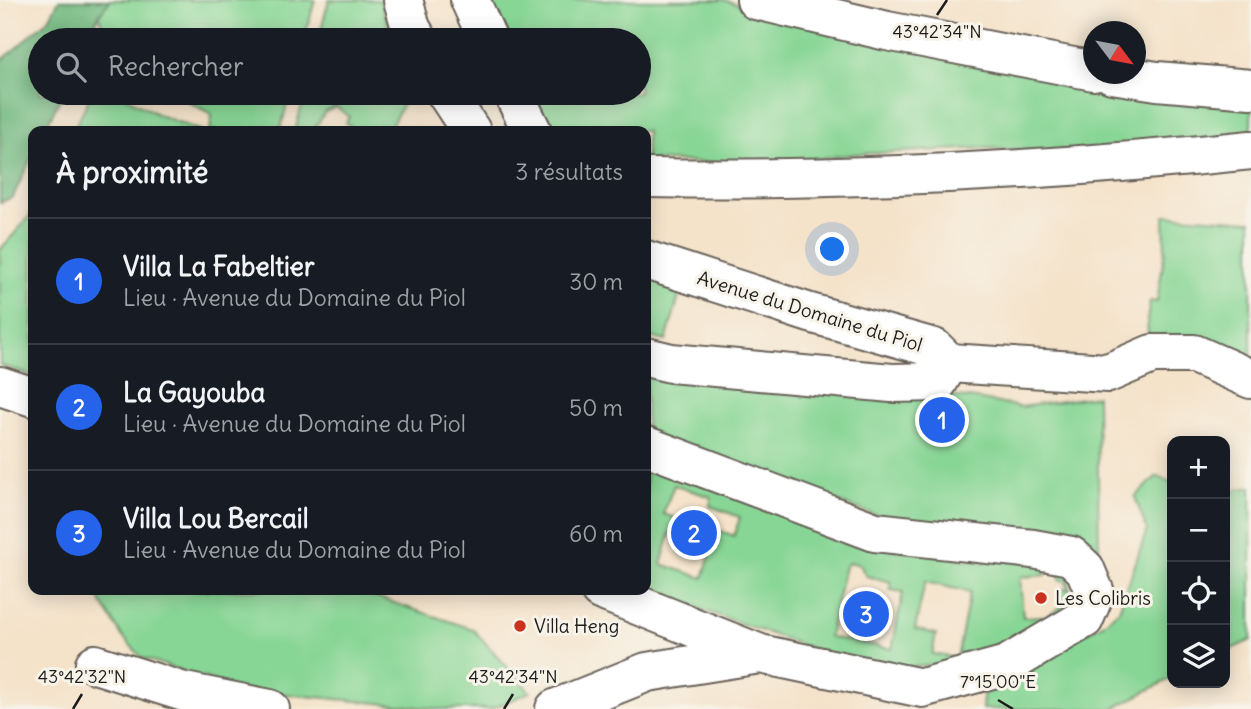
<!DOCTYPE html>
<html lang="fr">
<head>
<meta charset="utf-8">
<style>
  :root { --surface:#171b24; --page:#20242c; --text:#f1f3f6; --muted:#9ea1a6; --line:#363941; --accent:#2563eb }
  body { margin:0; font-family:Delius,sans-serif; background:var(--page); color:var(--text) }
  .controls { position:absolute; right:21px; bottom:21px; display:grid; overflow:hidden; border-radius:14px; box-shadow:0 4px 18px #0003 }
  .controls button { width:63px; height:63px; display:grid; place-items:center; padding:0; border:0; border-bottom:2px solid var(--line); background:var(--surface); color:var(--text); font:35px sans-serif }
  .compass { position:absolute; left:1083px; top:21px; width:63px; height:63px; border-radius:50%; background:var(--surface); box-shadow:0 4px 18px #0003; rotate:122deg }
  .you { position:absolute; left:833px; top:250px; width:24px; height:24px; margin:-18px; border:5px solid #fff; border-radius:50%; background:#1a73e8; box-shadow:0 0 0 10px #1a73e833 }
  .badge { display:grid; place-items:center; width:46px; height:46px; border-radius:50%; background:var(--accent); color:#fff; font-size:23px; font-weight:700 }
  .pin { position:absolute; translate:-50% -50%; border:4px solid #fff; box-shadow:0 2px 7px #0006 }
  .list { margin:0; padding:0; list-style:none }
  h2 { display:flex; justify-content:space-between; align-items:center; height:91px; margin:0; padding:0 28px; font-size:30px }
  h2 small { font-size:23px; font-weight:400; color:var(--muted) }
  .list li { display:grid; grid-template-columns:46px 1fr auto; gap:21px; align-items:center; box-sizing:border-box; height:126px; padding:0 28px; border-top:2px solid var(--line) }
  .list b { display:block; font-size:26px; white-space:nowrap }
  .list p { margin:0; font-size:23px; white-space:nowrap; color:var(--muted) }
  .list em { font-size:23px; font-style:normal; color:var(--muted) }
  .icon { flex:none; width:38px; height:38px; fill:none; stroke:currentColor; stroke-width:2; stroke-linecap:round; stroke-linejoin:round }
  .map { position:relative; flex:none; width:1251px; height:709px; overflow:hidden }
  .search { position:absolute; background:var(--surface); box-shadow:0 4px 18px #0003; left:28px; top:28px; width:623px; height:77px; display:flex; align-items:center; gap:18px; box-sizing:border-box; padding:0 24px; border-radius:38px; color:var(--muted); font-size:26px }
  .panel { position:absolute; background:var(--surface); box-shadow:0 4px 18px #0003; left:28px; top:126px; width:623px; height:469px; border-radius:14px }
  .map>svg:first-child { display:block }
</style>
</head>
<body>
<div class="map">
<svg width="1251" height="709" viewBox="0 0 1251 709">
  <rect width="100%" height="100%" fill="#f7f3e8"/>
  <filter id="ink" filterUnits="userSpaceOnUse"><feTurbulence type="fractalNoise" baseFrequency=".0143" numOctaves="2"/><feDisplacementMap in="SourceGraphic" scale="14" xChannelSelector="R" yChannelSelector="G"/><feConvolveMatrix kernelMatrix="1 2 1 2 8 2 1 2 1" color-interpolation-filters="sRGB"/></filter>
  <filter id="wash" filterUnits="userSpaceOnUse"><feTurbulence type="fractalNoise" baseFrequency=".00686" numOctaves="4" result="noise"/><feDisplacementMap in="SourceGraphic" scale="28" xChannelSelector="R" yChannelSelector="G"/><feGaussianBlur stdDeviation="1.57" result="paint"/><feColorMatrix in="noise" values="0 0 0 0 0 0 0 0 0 0 0 0 0 0 0 0 0 1.4 0 .05"/><feComposite in="paint" operator="in"/></filter>
  <g filter="url(#wash)">
    <rect width="100%" height="100%" fill="#f4e2c9"/>
    <g fill="#88d695" stroke="#527958" stroke-width="2" fill-rule="evenodd">
      <path d="M110,0h205l-11,40h-198l-7,-25z"/>
      <path d="M329,0h51l8,25 10,15h-80z"/>
      <path d="M481,0h243l97,29 430,74v39l-210,9 -54,-3 -131,6 -88,11 -122,-5v-29h-90l-10,-9 -21,-29h114v-53h-139z"/>
      <path d="M95,93h23l41,22 43,16h-129l16,-32z"/>
      <path d="M171,93h119l-10,38h-70l2,-17z"/>
      <path d="M305,93h104l-21,38h-29l-13,-8 3,-7 -13,-9 -11,5 -12,19h-18z"/>
      <path d="M33,209v167l-33,-11v-115l29,-33z"/>
      <path d="M1164,215l87,6v147l-102,-22 -2,-26 3,-19 7,1 8,-52z"/>
      <path d="M646,274l35,15 -15,52 -20,-5z"/>
      <path d="M646,366l330,33 45,8 76,-11 2,156 -29,-8 -174,-22 -250,-87z"/>
      <path d="M646,462l213,82 117,17h68c18,5 26,11 26,30 0,9 0,15 -5,22l-55,31 -54,18 -60,7 -74,-17 -176,-62zM674,485l37,12 -1,9 30,11 -6,19 -16,-6 -15,48 -42,-14 14,-46 -12,-4zM850,562l10,3 6,11 25,6 -1,8 13,2 -11,57 -63,-12 16,-71zM1046,567l12,2 2,11 6,1 2,8h-8l1,18 -14,9 -24,1 -3,-40 26,-2zM925,582l45,10 -13,66 -25,-4 4,-20 -21,-5z"/>
      <path d="M1157,476l15,7v195l-60,31h-130l2,-22 119,-63 16,-14 28,-80 -12,-33z"/>
      <path d="M1251,487v153l-26,12v-160z"/>
      <path d="M94,590h261l118,39 57,63 -39,17h-52l-196,-19 -101,-32 -20,-22z"/>
    </g>
    <path fill="#6eb77e" stroke="#456a4d" stroke-width="2" d="M59,0h51l-11,15 -12,25h-47v53h23l-19,38h-11v24l-20,42 -13,6v-141l49,-43z"/>
  </g>
  <g filter="url(#ink)">
    <g fill="none" stroke-linecap="round" stroke-linejoin="round">
      <g stroke="#686159" stroke-width="42">
        <g id="minor">
          <path d="M403,0l8,28 7,12"/>
          <path d="M470,0l18,40"/>
          <path d="M756,0l131,31 207,40"/>
          <path d="M1112,74l45,7 94,8"/>
          <path d="M446,93l25,38"/>
          <path d="M513,93l19,38"/>
          <path d="M646,178c201,3 404,-7 605,-28"/>
          <path d="M646,260l164,53 124,35 15,15 -11,19 -46,1 -221,-20 -25,-6"/>
          <path d="M949,363l159,10 44,-19h42l57,25"/>
          <path d="M0,386l33,11"/>
          <path d="M600,590l160,64"/>
          <path d="M95,664l89,28 86,17"/>
          <path d="M555,709l92,-37 113,-18 162,34 85,-23 77,-46 11,-26 -10,-24 -14,-13 -38,-7 -158,-17 -229,-86"/>
        </g>
      </g>
      <use href="#minor" stroke="#fff" stroke-width="38"/>
    </g>
  </g>
  <path fill="none" stroke="#1c1c1c" stroke-width="2.5" d="M937,15l10,-15M998,700l15,9M73,709l9,-15M504,709l9,-15"/>
  <g fill="#c8321e" stroke="#f7f3e8" stroke-width="2.5">
    <circle cx="1041" cy="598" r="7"/>
    <circle cx="520" cy="626" r="7"/>
  </g>
  <g text-anchor="middle" dominant-baseline="central" stroke-width="6" stroke-linejoin="round" paint-order="stroke">
    <g font-size="19" fill="#1c1c1c" stroke="#f7f3e8">
      <text transform="translate(810 311) rotate(17)">Avenue du Domaine du Piol</text>
    </g>
    <g font-size="19" fill="#1c1c1c" stroke="#f7f3e8" text-anchor="start">
      <text x="1055" y="598">Les Colibris</text>
      <text x="534" y="626">Villa Heng</text>
    </g>
  </g>
  <g font-size="18" text-anchor="middle" fill="#1c1c1c" stroke="#f7f3e8" stroke-width="6" stroke-linejoin="round" paint-order="stroke">
    <text x="937" y="38">43°42'34"N</text>
    <text x="82" y="683">43°42'32"N</text>
    <text x="513" y="683">43°42'34"N</text>
    <text x="998" y="688">7°15'00"E</text>
  </g>
</svg>
<div class="controls">
<button>+</button>
<button>−</button>
<button><svg class="icon" aria-label="locate" viewBox="0 0 24 24"><circle cx="12" cy="12" r="6"/><path d="M12 2v4M12 18v4M2 12h4M18 12h4"/></svg></button>
<button><svg class="icon" aria-label="layers" viewBox="0 0 24 24"><path d="M12 4l9 5-9 5-9-5zM3 14l9 5 9-5"/></svg></button>
</div>
<svg class="compass" viewBox="-18 -18 36 36"><path d="M0-13l5 13h-10z" fill="#e53935"/><path d="M0 13l5-13h-10z" fill="#9ea1a6"/></svg>
<div class="you"></div>
<div class="pin badge" style="left:942px;top:420px">1</div>
<div class="pin badge" style="left:694px;top:533px">2</div>
<div class="pin badge" style="left:866px;top:614px">3</div>
<div class="search"><svg class="icon" aria-label="search" viewBox="0 0 24 24"><circle cx="10" cy="10" r="6"/><path d="M15 15l6 6"/></svg>Rechercher</div>
<section class="panel">
<h2>À proximité<small>3 résultats</small></h2>
<ul class="list">
<li><span class="badge">1</span><div><b>Villa La Fabeltier</b><p>Lieu · Avenue du Domaine du Piol</p></div><em>30 m</em></li>
<li><span class="badge">2</span><div><b>La Gayouba</b><p>Lieu · Avenue du Domaine du Piol</p></div><em>50 m</em></li>
<li><span class="badge">3</span><div><b>Villa Lou Bercail</b><p>Lieu · Avenue du Domaine du Piol</p></div><em>60 m</em></li>
</ul>
</section>
</div>
</body>
</html>
